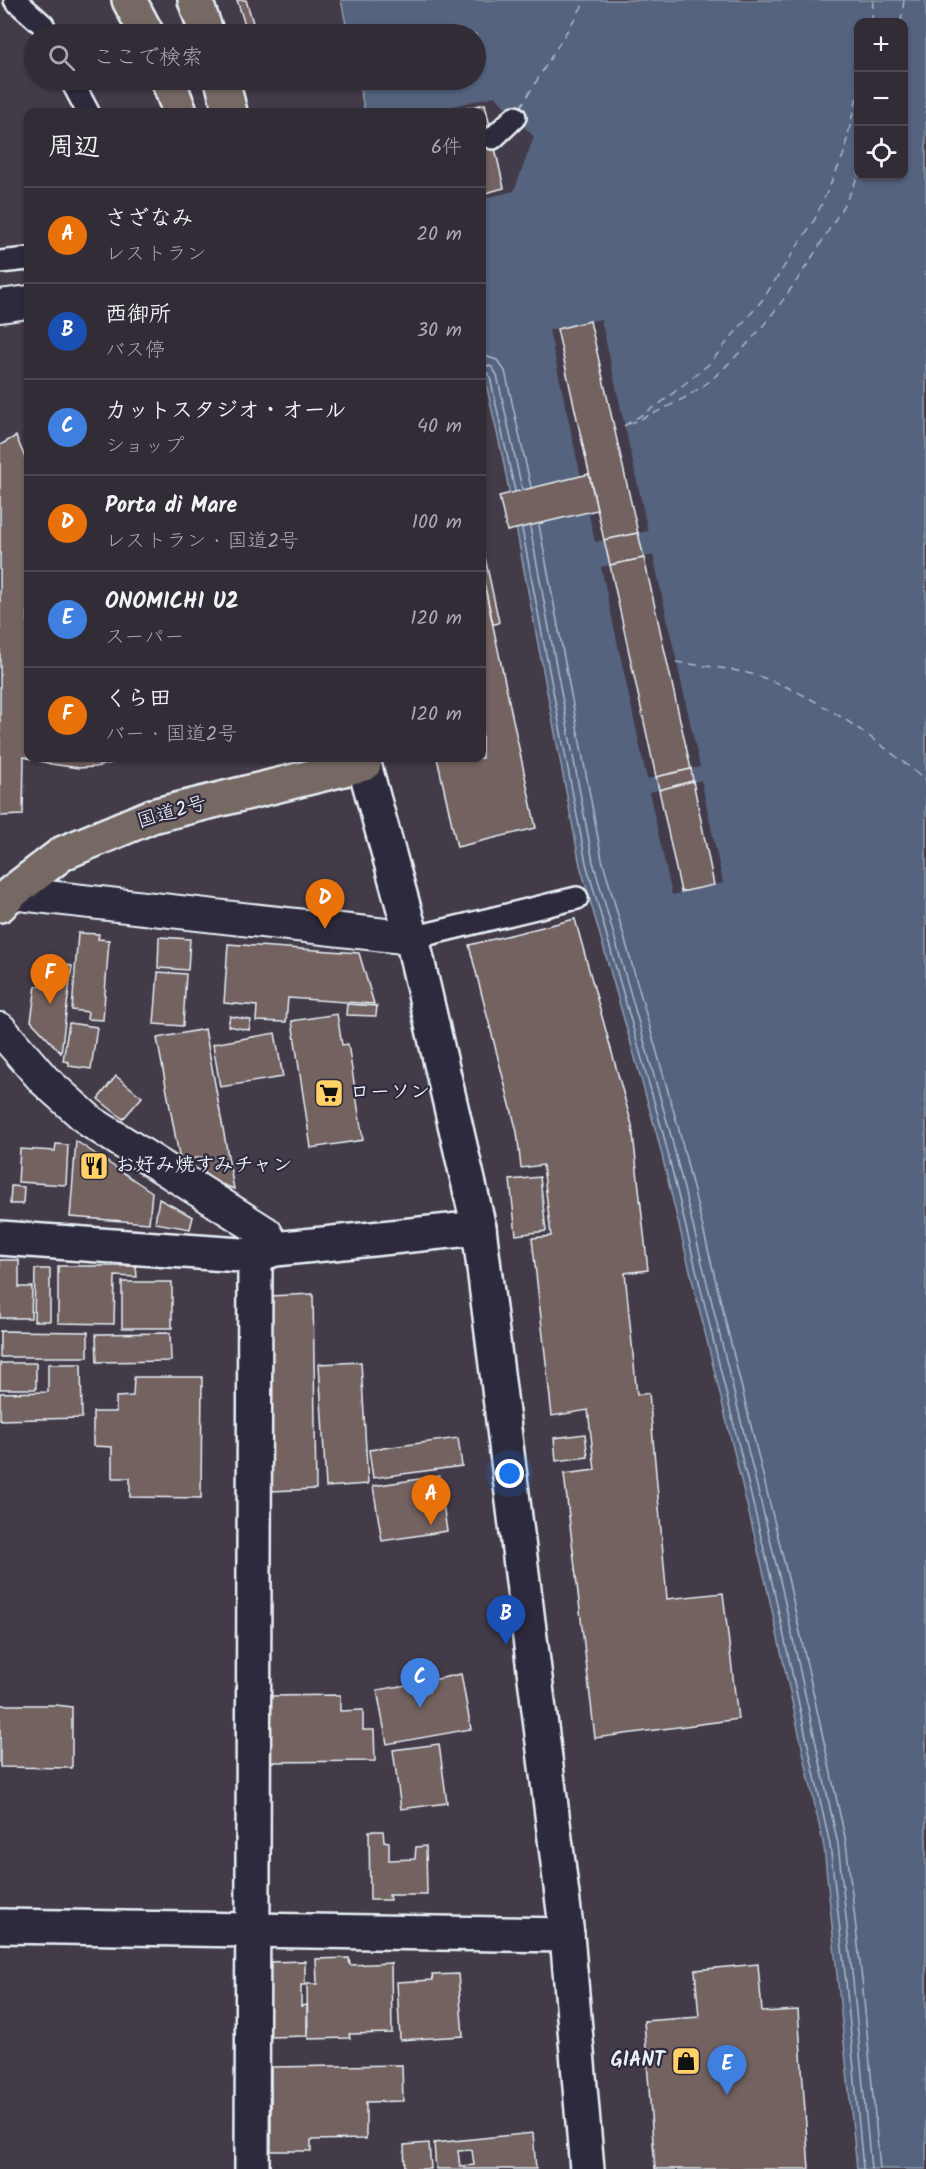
<!DOCTYPE html>
<html lang="ja">
<head>
<meta charset="utf-8">
<style>
  :root { --surface:#322c36; --page:#3d3842; --text:#f1f3f6; --muted:#a8a7ad; --line:#4d4851; --accent:#95b2f1 }
  body { margin:0; font-family:Kalam,"Klee One",sans-serif; background:var(--page); color:var(--text) }
  .controls { position:absolute; right:18px; top:18px; display:grid; overflow:hidden; border-radius:12px; box-shadow:0 2px 4px #0004 }
  .controls button { width:54px; height:54px; display:grid; place-items:center; padding:0; border:0; border-bottom:2px solid var(--line); background:var(--surface); color:var(--text); font:30px sans-serif }
  .you { position:absolute; left:510px; top:1474px; width:21px; height:21px; margin:-15px; border:4px solid #fff; border-radius:50%; background:#1a73e8; box-shadow:0 0 0 9px #1a73e833 }
  .badge { display:grid; place-items:center; width:39px; height:39px; border-radius:50%; background:var(--accent); color:#fff; font-size:20px; font-weight:700 }
  .pin { position:absolute; translate:-50% -50px; filter:drop-shadow(0 2px 3px #0008) }
  .pin::after { content:''; position:absolute; top:32px; width:21px; height:18px; background:inherit; clip-path:polygon(0 0,100% 0,50% 100%) }
  .list { margin:0; padding:0; list-style:none }
  h2 { display:flex; justify-content:space-between; align-items:center; height:78px; margin:0; padding:0 24px; font-size:26px }
  h2 small { font-size:20px; font-weight:400; color:var(--muted) }
  .list li { display:grid; grid-template-columns:39px 1fr auto; gap:18px; align-items:center; box-sizing:border-box; height:96px; padding:0 24px; border-top:2px solid var(--line) }
  .list b { display:block; font-size:22px; white-space:nowrap }
  .list p { margin:0; font-size:20px; white-space:nowrap; color:var(--muted) }
  .list em { font-size:20px; font-style:normal; color:var(--muted) }
  .icon { flex:none; width:33px; height:33px; fill:none; stroke:currentColor; stroke-width:2; stroke-linecap:round; stroke-linejoin:round }
  .map { position:relative; flex:none; width:926px; height:2169px; overflow:hidden }
  .search { position:absolute; background:var(--surface); box-shadow:0 2px 4px #0004; left:24px; top:24px; width:462px; height:66px; display:flex; align-items:center; gap:15px; box-sizing:border-box; padding:0 21px; border-radius:33px; color:var(--muted); font-size:22px }
  .panel { position:absolute; background:var(--surface); box-shadow:0 2px 4px #0004; left:24px; top:108px; width:462px; height:654px; border-radius:12px }
  .map>svg:first-child { display:block }
</style>
</head>
<body>
<div class="map">
<svg width="926" height="2169" viewBox="0 0 926 2169">
  <rect width="100%" height="100%" fill="#433b48"/>
  <filter id="ink" filterUnits="userSpaceOnUse"><feTurbulence type="fractalNoise" baseFrequency=".0167" numOctaves="2"/><feDisplacementMap in="SourceGraphic" scale="12" xChannelSelector="R" yChannelSelector="G"/><feConvolveMatrix kernelMatrix="1 2 1 2 8 2 1 2 1" color-interpolation-filters="sRGB"/></filter>
  <g filter="url(#ink)">
    <path fill="#55637e" stroke="#909caf" stroke-width="1.5" fill-rule="evenodd" d="M341,0h585v2169h-69l-33,-322 -58,-264 -109,-448 -77,-270 -77,-406 -21,-93v-254h-117l-7,-32h118v-46h-128zM858,22h46v154h-46z"/>
    <g fill="#433b48">
      <path d="M495,96l39,41 -20,54 -32,8v-87h-32l-1,-5z"/>
      <path d="M601,319l47,212 -53,11 -46,-212z"/>
      <path d="M653,555l47,212 -53,12 -46,-212z"/>
      <path d="M701,780l22,103 -51,12 -23,-103z"/>
    </g>
    <g fill="none" stroke-linecap="round" stroke-linejoin="round">
      <g stroke="#adb8c7" stroke-width="1.5">
        <path d="M482,355l15,5 8,11 26,116"/>
        <path d="M482,364l10,3 5,8 25,114"/>
        <path d="M482,372l5,1 3,4 25,114"/>
        <path d="M539,525l63,334 77,271 109,448 58,264 16,138 18,189"/>
        <path d="M530,527l63,335 77,270 110,448 58,264 15,137 18,188"/>
        <path d="M522,529l64,334 77,270 109,449 58,263 16,137 17,187"/>
      </g>
      <g stroke="#adb8c7" stroke-width="1.5" stroke-dasharray="8 6" stroke-linecap="butt">
        <path d="M872,22l1,-22"/>
        <path d="M901,22l3,-22"/>
        <path d="M520,108l66,-108"/>
        <path d="M628,424c26,-10 63,-27 84,-45 48,-42 86,-97 118,-151 11,-18 21,-34 28,-53"/>
        <path d="M624,426l38,-24 47,-38 54,-65 52,-80 28,-63 15,-64"/>
        <path d="M676,662c26,4 56,6 82,14 64,21 116,63 168,104"/>
      </g>
    </g>
    <g fill="#736260" stroke="#e8f1f8" stroke-width="1.5" fill-rule="evenodd">
      <path d="M237,0h9l8,26 -8,2z"/>
      <path d="M485,104l19,84 -22,6v-82h-28v-1z"/>
      <path d="M590,321l48,212 -34,7 -47,-211z"/>
      <path d="M16,436l12,29v293h104l-37,9 -16,1 -28,-4 -27,-7 -1,58 -23,1v-371z"/>
      <path d="M589,474l8,36 -90,21 -8,-35z"/>
      <path d="M638,533l6,25 -34,7 -6,-25z"/>
      <path d="M482,544l17,78 -3,2h-3l-11,-50z"/>
      <path d="M644,558l47,211 -35,8 -46,-212z"/>
      <path d="M482,574l54,254 -79,19 -20,-89h45z"/>
      <path d="M691,769l2,12 -34,9 -3,-13z"/>
      <path d="M693,781l21,104 -33,7 -22,-102z"/>
      <path d="M575,919l57,206 16,145 -23,3 12,122 12,-2 18,206 56,-6 15,126 -143,19 -31,-264 31,-4 -7,-60 -36,6 -20,-178 19,-2 -8,-71 -22,3 -4,-36 -48,-187z"/>
      <path d="M78,933l21,1 -1,5 11,1 -6,80 -16,-1 1,-7 -16,-2z"/>
      <path d="M159,937l31,2 -2,31 -30,-2z"/>
      <path d="M228,944l131,9 15,51 -86,-6 -2,24 -30,-1 1,-15 -33,-3z"/>
      <path d="M53,963l19,3 -11,87 -30,-32 5,-35 14,1z"/>
      <path d="M158,972l28,2 -3,52 -29,-2z"/>
      <path d="M347,1004l30,2 -1,10 -30,-1z"/>
      <path d="M337,1014l5,31 6,-1 15,96 -52,8 -19,-127z"/>
      <path d="M230,1016l21,4 -2,10 -21,-4z"/>
      <path d="M69,1023l28,4 -6,42 -22,-3v-4l-6,-1z"/>
      <path d="M205,1029l29,160 -28,-11 -4,-21 -22,4 -23,-123z"/>
      <path d="M275,1033l8,44 -63,10 -7,-43z"/>
      <path d="M116,1076l26,21 -19,22 -25,-20z"/>
      <path d="M76,1141l76,51 -3,31 -79,-6z"/>
      <path d="M56,1144l12,1 -2,40 -48,-3 2,-33 35,2z"/>
      <path d="M540,1177l6,54 -30,4 -6,-55z"/>
      <path d="M11,1186l13,1 -1,17h-13z"/>
      <path d="M159,1199l34,18 -3,12 -35,-6z"/>
      <path d="M0,1260h19v27h13l-1,31h-31z"/>
      <path d="M58,1266h78l1,11 -22,-1 -1,48 -56,-1z"/>
      <path d="M35,1269h15v52h-16z"/>
      <rect x="122" y="1282" width="50" height="46"/>
      <path d="M313,1294l3,195 -45,2 -3,-195z"/>
      <path d="M0,1331l88,1v25h-88z"/>
      <path d="M170,1333l1,28 -74,1 -1,-28z"/>
      <path d="M361,1362l7,122 -42,3 -7,-123z"/>
      <rect x="0" y="1363" width="36" height="26"/>
      <path d="M48,1364h33l1,54 -82,2v-27l48,-1z"/>
      <path d="M134,1377h68l-1,121 -71,-1v-19h-18v-31l-19,-1v-34h23v-15l17,-1z"/>
      <path d="M585,1434l3,23 -32,4 -2,-23z"/>
      <path d="M458,1438l4,28 -89,12 -4,-28z"/>
      <path d="M439,1476l8,55 -65,10 -9,-55z"/>
      <path d="M461,1674l10,55 -84,15 -10,-54 36,-6 2,11 14,-3 -2,-11z"/>
      <path d="M340,1695v16l23,-1v20h11l1,31 -105,1v-66z"/>
      <path d="M0,1705h56l16,2v61l-72,-1z"/>
      <path d="M439,1744l8,59 -46,6 -8,-59z"/>
      <path d="M369,1831h14l1,10 5,1v18l26,-1 1,-12 10,-1 1,49h-38l1,5h-20z"/>
      <path d="M349,1958l1,7 41,-2 1,70 -43,1 1,4 -42,1 -1,-55h10l-1,-25z"/>
      <path d="M305,1961v24h-4v21l6,-1v31l-37,1v-75z"/>
      <path d="M758,1964l4,48 36,-2 11,159h-154l-11,-148 55,-4 -4,-47z"/>
      <path d="M458,1974l5,62 -63,4 -3,-58 36,-2 -1,-5z"/>
      <path d="M402,2065l1,36 -37,1v37l-55,1v11h-40v-84z"/>
      <path d="M533,2133l3,36h-100l-2,-26zM472,2150l2,15 -14,1 -2,-15z"/>
      <path d="M429,2143l2,26h-26l-1,-24z"/>
    </g>
    <g fill="none" stroke-linecap="round" stroke-linejoin="round">
      <g stroke="#e8f1f8" stroke-width="26">
        <g id="service">
          <path d="M15,0l28,25 5,9"/>
          <path d="M71,80l17,32"/>
          <path d="M493,138l22,-21"/>
          <path d="M0,262l28,-3"/>
          <path d="M412,938l165,-40"/>
        </g>
      </g>
      <g stroke="#e8f1f8" stroke-width="36">
        <g id="pedestrian">
          <path d="M0,306l28,-4"/>
          <path d="M11,893l401,45"/>
          <path d="M0,1029l44,51 47,42 175,111 9,16"/>
        </g>
      </g>
      <g stroke="#e8f1f8" stroke-width="38">
        <g id="minor">
          <path d="M0,1238l255,18 20,-7 204,-21"/>
          <path d="M0,1926l567,9"/>
          <path d="M252,2169l3,-913"/>
        </g>
      </g>
      <g stroke="#e8f1f8" stroke-width="38">
        <path id="tertiary" d="M364,764l48,174 67,290 88,707 20,234"/>
      </g>
      <g stroke="#e8f1f8" stroke-width="38">
        <g id="trunk">
          <path d="M129,0l18,34"/>
          <path d="M195,0l12,34"/>
          <path d="M168,80l12,32"/>
          <path d="M222,80l8,32"/>
          <path d="M0,905l11,-12 52,-40 89,-37 212,-52"/>
        </g>
      </g>
      <use href="#service" stroke="#2f2a3d" stroke-width="21"/>
      <use href="#pedestrian" stroke="#2f2a3d" stroke-width="32"/>
      <use href="#minor" stroke="#2f2a3d" stroke-width="33"/>
      <use href="#tertiary" stroke="#2f2a3d" stroke-width="33"/>
      <use href="#trunk" stroke="#766964" stroke-width="33"/>
    </g>
  </g>
  <defs>
    <g id="supermarket-square" transform="scale(1.5)"><rect x="-9" y="-9" width="18" height="18" rx="4" fill="#ffd166" stroke="#2f2a3d"/><path d="M-6-5.5h2.5l.6 2H6L4.5 2H-2.5L-4.4-4H-6ZM-1.5 3.2a1.3 1.3 0 1 0 .1 0ZM3 3.2a1.3 1.3 0 1 0 .1 0Z" fill="#111"/></g>
    <g id="restaurant-square" transform="scale(1.5)"><rect x="-9" y="-9" width="18" height="18" rx="4" fill="#ffd166" stroke="#2f2a3d"/><path d="M-5-6h1v4h1v-4h1v4h1v-4h1v5L-1.5 .5V6h-2V.5L-5-1ZM5-6V6H3V1.5H1.5Q1.5-4 5-6Z" fill="#111"/></g>
    <g id="shop-square" transform="scale(1.5)"><rect x="-9" y="-9" width="18" height="18" rx="4" fill="#ffd166" stroke="#2f2a3d"/><path d="M-5-2.5h2.3a2.7 3.5 0 0 1 5.4 0H5L5.5 6h-11ZM-1.5-2.5h3a1.5 2.3 0 0 0-3 0Z" fill="#111"/></g>
  </defs>
  <g fill-rule="evenodd">
    <use href="#supermarket-square" x="329" y="1093"/>
    <use href="#restaurant-square" x="94" y="1166"/>
    <use href="#shop-square" x="686" y="2061"/>
  </g>
  <g text-anchor="middle" dominant-baseline="central" stroke-width="4.5" stroke-linejoin="round" paint-order="stroke">
    <g font-size="20" fill="#e8f1f8" stroke="#2f2a3d">
      <text transform="translate(172 813) rotate(-16)">国道2号</text>
    </g>
    <g font-size="20" font-weight="bold" fill="#e8f1f8" stroke="#2f2a3d" text-anchor="start">
      <text x="350" y="1093">ローソン</text>
      <text x="115" y="1166">お好み焼すみチャン</text>
      <text x="665" y="2061" text-anchor="end">GIANT</text>
    </g>
  </g>
</svg>
<div class="controls">
<button>+</button>
<button>−</button>
<button><svg class="icon" aria-label="locate" viewBox="0 0 24 24"><circle cx="12" cy="12" r="6"/><path d="M12 2v4M12 18v4M2 12h4M18 12h4"/></svg></button>
</div>
<div class="you"></div>
<div class="pin badge" style="left:431px;top:1525px;background:#e8710a">A</div>
<div class="pin badge" style="left:506px;top:1645px;background:#1a4fb4">B</div>
<div class="pin badge" style="left:420px;top:1708px;background:#3f7fe0">C</div>
<div class="pin badge" style="left:325px;top:929px;background:#e8710a">D</div>
<div class="pin badge" style="left:727px;top:2095px;background:#3f7fe0">E</div>
<div class="pin badge" style="left:50px;top:1004px;background:#e8710a">F</div>
<div class="search"><svg class="icon" aria-label="search" viewBox="0 0 24 24"><circle cx="10" cy="10" r="6"/><path d="M15 15l6 6"/></svg>ここで検索</div>
<section class="panel">
<h2>周辺<small>6件</small></h2>
<ul class="list">
<li><span class="badge" style="background:#e8710a">A</span><div><b>さざなみ</b><p>レストラン</p></div><em>20 m</em></li>
<li><span class="badge" style="background:#1a4fb4">B</span><div><b>西御所</b><p>バス停</p></div><em>30 m</em></li>
<li><span class="badge" style="background:#3f7fe0">C</span><div><b>カットスタジオ・オール</b><p>ショップ</p></div><em>40 m</em></li>
<li><span class="badge" style="background:#e8710a">D</span><div><b>Porta di Mare</b><p>レストラン · 国道2号</p></div><em>100 m</em></li>
<li><span class="badge" style="background:#3f7fe0">E</span><div><b>ONOMICHI U2</b><p>スーパー</p></div><em>120 m</em></li>
<li><span class="badge" style="background:#e8710a">F</span><div><b>くら田</b><p>バー · 国道2号</p></div><em>120 m</em></li>
</ul>
</section>
</div>
</body>
</html>
